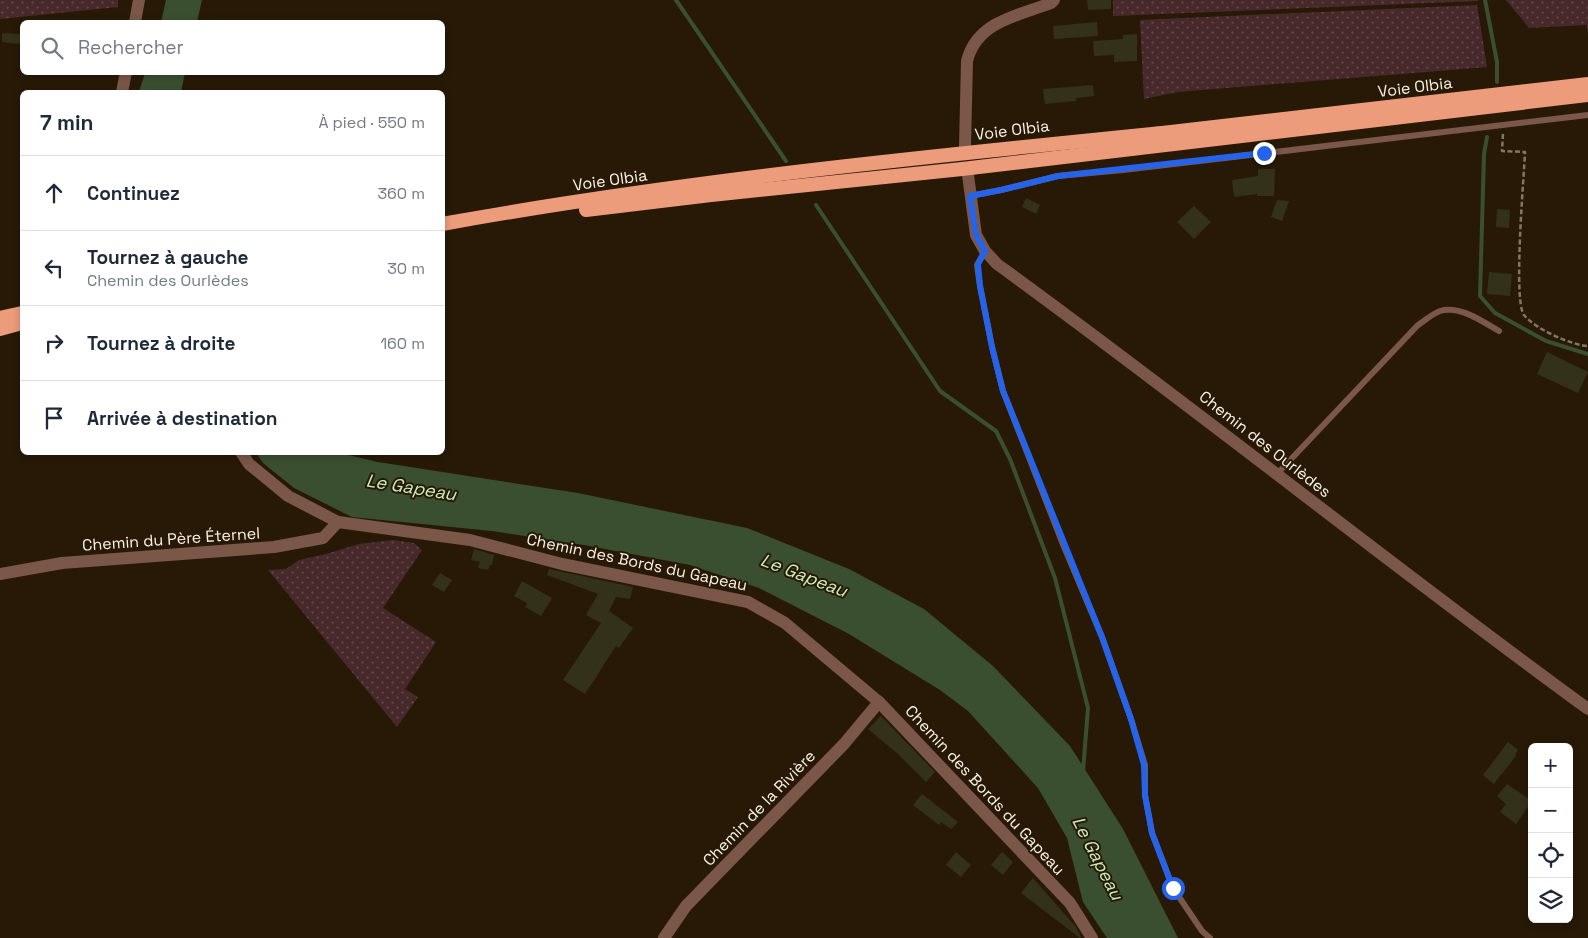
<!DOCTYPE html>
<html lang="fr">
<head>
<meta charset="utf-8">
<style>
  :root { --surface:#fff; --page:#f2f2f3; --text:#1f2937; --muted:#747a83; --line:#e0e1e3 }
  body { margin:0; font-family:"Space Grotesk",sans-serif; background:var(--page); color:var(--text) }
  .controls { position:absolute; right:15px; bottom:15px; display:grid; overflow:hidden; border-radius:8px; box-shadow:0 2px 8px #0003 }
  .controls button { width:45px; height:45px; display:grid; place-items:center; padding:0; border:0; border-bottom:1px solid var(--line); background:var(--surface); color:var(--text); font:25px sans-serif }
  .stop { position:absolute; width:15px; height:15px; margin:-11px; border:4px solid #2563eb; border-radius:50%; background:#fff }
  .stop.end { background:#2563eb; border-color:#fff; box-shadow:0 1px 5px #0008 }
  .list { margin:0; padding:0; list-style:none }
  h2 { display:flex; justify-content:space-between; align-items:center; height:65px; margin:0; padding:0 20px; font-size:21px }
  h2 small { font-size:16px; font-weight:400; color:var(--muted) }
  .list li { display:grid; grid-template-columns:32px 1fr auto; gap:15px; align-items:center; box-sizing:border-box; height:75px; padding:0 20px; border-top:1px solid var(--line) }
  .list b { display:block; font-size:19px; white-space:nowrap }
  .list p { margin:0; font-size:16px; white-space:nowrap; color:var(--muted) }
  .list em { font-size:16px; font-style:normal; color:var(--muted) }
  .icon { flex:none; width:28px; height:28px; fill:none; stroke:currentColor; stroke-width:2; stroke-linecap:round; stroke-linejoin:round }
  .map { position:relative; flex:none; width:1588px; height:938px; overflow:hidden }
  .search { position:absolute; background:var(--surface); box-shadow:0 2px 8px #0003; left:20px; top:20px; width:425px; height:55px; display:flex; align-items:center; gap:12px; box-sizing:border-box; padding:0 18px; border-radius:8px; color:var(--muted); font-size:19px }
  .panel { position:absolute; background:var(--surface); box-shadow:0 2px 8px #0003; left:20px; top:90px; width:425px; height:365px; border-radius:8px }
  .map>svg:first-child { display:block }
</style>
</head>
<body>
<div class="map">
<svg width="1588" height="938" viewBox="0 0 1588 938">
  <defs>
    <pattern id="grass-dots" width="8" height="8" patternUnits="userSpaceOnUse" patternTransform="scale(1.25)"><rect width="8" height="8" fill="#47292c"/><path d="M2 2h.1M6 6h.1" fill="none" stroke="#62484b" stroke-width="1.8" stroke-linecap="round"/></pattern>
  </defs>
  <rect width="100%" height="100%" fill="#271906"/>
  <g fill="url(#grass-dots)">
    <path d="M0,0h118v7l-118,12z"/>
    <path d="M1113,0h365v1l-365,15z"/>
    <path d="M1506,0h82v35l-1,-10 -58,3z"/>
    <path d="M1477,5l10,62 -310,25 -33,7 -4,-79z"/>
    <path d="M393,540l21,3 8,7 -39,58 53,34 -31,47 13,8 -21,30 -129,-157 18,-1 13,-9 27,-6 33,-10z"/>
  </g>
  <g fill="#3a4f30">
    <path d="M166,0h36l-5,22h-36z"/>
    <path d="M145,73h40l-4,19h-42z"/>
    <path d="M256,453h84l38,9 200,31 169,35 102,41 75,40 69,57 77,80 53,83 55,109h-71l-24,-36 -16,-64 -29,-50 -70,-77 -28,-21 -91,-56 -90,-46 -69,-23 -106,-20 -92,-14 -140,-14 -58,-29 -31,-25z"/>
  </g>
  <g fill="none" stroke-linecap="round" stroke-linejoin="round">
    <g stroke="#3a4f30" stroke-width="4">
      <path d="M676,0l110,161"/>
      <path d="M1485,0l12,62v20"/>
      <path d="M1487,137l-3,17 -4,142 15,17 51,28 42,13"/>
      <path d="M816,205l124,186 56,40 14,28 45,119 33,130 -5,63"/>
    </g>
  </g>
  <g fill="#333119">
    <path d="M1087,0h24v9l-23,1z"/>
    <path d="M1097,22l1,14 -44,3 -1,-13z"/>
    <path d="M2,33l18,1v10l-18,-2z"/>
    <path d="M1137,34v27l-23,1v-7l-20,1 -1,-15 30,-2v-4z"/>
    <path d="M1093,85l1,11 -18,2v3l-31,3 -2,-15z"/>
    <path d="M1258,169h17l-1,27h-17v-2l-23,3 -2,-17 26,-4z"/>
    <path d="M1026,198l14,7 -4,9 -14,-7z"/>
    <path d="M1277,200l12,1 -7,20 -11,-4z"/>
    <path d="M1194,206l17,16 -17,17 -17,-17z"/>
    <path d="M1497,209l13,1 -1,18 -13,-1z"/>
    <path d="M1489,272l23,2 -2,22 -23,-2z"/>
    <path d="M1547,352l41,20 -10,21 -41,-19z"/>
    <path d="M474,549l20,6 -2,10h-2l-2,5 -10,-2 2,-6 -9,-2z"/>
    <path d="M549,569l84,18 -3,12 -14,-2 -7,14 24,17 -14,20 -3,-2 -31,48 -22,-14 38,-57 -15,-8 12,-21 -51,-19z"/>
    <path d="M440,573l12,7 -8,12 -12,-7z"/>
    <path d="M522,581l30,17 -11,18 -16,-9 2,-4 -13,-7z"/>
    <path d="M881,716l54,56 -9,10 -28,-28 -30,-25z"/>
    <path d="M1508,742l10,8 -3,5 1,1 -22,28 -11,-9z"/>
    <path d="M1507,784l25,17 -16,23 -16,-12 6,-8 -9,-8z"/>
    <path d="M922,794l36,28 -7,7 -10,-7 -2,3 -26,-20z"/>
    <path d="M956,852l15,13 -10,12 -15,-12z"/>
    <path d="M1002,852l11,10 -10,13 -12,-10z"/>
    <path d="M1033,878l43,49 5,10 -1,1 -59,-45z"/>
  </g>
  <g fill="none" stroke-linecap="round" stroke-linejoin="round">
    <path stroke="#827666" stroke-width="2.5" stroke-dasharray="5 2.5" stroke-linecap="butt" d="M1503,134l-1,17 23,1c-1,26 -12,148 -1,163 11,14 47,30 64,31"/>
    <g stroke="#7a5748" stroke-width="6">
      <path d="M970,196l31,-6 57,-14 65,-6 465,-55"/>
      <path d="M985,251l-8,14 3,21 12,61 11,44 59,151 40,95 29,82 14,46v30l7,38 21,55 29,43 8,7"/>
      <path d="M1277,474l140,-148c7,-5 15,-12 23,-15 20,-6 43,11 59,20"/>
    </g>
    <g stroke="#7a5748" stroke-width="12">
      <path d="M135,22l4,-22"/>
      <path d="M122,92l4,-20"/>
      <path d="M965,146l2,-85c10,-40 51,-45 84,-58l3,-3"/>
      <path d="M968,175l8,60 9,16 12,13c200,145 392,300 591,445"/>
      <path d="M241,452l8,12 39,32 50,26 132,18 92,24 186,38 37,21 94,79 191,201 22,35"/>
      <path d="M0,574l62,-11 212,-16 49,-9 15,-16"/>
      <path d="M664,938l22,-32 158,-162 35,-42"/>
    </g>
    <g stroke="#ec9c7a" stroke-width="14">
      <path d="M586,210l125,-15 251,-26 626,-74"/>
      <path d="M442,224c238,-43 480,-67 720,-91 142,-15 284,-32 426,-49"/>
      <path d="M0,318l22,-5"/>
      <path d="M0,329l22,-6"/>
    </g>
  </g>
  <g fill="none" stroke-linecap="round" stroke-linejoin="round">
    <path stroke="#2563eb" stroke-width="6" d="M1173,888l-21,-55 -7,-38 -1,-30 -13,-46 -29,-82 -99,-246 -11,-44 -12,-61 -2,-22 7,-13 -9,-16 -6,-39 31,-6 57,-14 206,-23"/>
  </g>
  <g text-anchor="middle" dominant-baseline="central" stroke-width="4" stroke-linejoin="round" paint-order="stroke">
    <g font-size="16" fill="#fbf2e6" stroke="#271906">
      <text transform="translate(1415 87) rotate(-7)">Voie Olbia</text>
      <text transform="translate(1012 130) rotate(-7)">Voie Olbia</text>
      <text transform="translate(610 180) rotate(-8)">Voie Olbia</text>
      <text transform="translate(1265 444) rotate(38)">Chemin des Ourlèdes</text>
      <text transform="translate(171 539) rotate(-4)">Chemin du Père Éternel</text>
      <text transform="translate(637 562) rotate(12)">Chemin des Bords du Gapeau</text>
      <text transform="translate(985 790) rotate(47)">Chemin des Bords du Gapeau</text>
      <text transform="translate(759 808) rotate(-46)">Chemin de la Rivière</text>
    </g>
    <g font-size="18" font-style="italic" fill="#caf0b8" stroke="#271906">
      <text transform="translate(411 487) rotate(9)">Le Gapeau</text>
      <text transform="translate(804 575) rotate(21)">Le Gapeau</text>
      <text transform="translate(1098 858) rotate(63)">Le Gapeau</text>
    </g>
  </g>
</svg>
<div class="controls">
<button>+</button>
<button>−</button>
<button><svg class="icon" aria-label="locate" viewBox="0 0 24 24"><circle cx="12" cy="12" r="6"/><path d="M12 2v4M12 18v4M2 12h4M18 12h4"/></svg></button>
<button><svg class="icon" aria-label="layers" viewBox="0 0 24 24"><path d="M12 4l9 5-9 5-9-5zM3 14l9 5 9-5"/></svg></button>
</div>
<div class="stop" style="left:1173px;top:888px"></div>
<div class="stop end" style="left:1264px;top:153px"></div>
<div class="search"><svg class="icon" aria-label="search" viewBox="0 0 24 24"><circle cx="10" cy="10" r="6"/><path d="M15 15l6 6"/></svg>Rechercher</div>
<section class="panel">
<h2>7 min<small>À pied · 550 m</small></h2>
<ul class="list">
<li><svg class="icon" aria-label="ahead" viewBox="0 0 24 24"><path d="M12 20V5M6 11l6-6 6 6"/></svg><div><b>Continuez</b></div><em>360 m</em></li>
<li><svg class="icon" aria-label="left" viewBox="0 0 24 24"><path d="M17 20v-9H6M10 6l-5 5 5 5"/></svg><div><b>Tournez à gauche</b><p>Chemin des Ourlèdes</p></div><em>30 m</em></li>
<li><svg class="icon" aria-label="right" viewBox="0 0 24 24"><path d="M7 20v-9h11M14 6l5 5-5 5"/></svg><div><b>Tournez à droite</b></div><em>160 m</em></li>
<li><svg class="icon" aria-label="arrive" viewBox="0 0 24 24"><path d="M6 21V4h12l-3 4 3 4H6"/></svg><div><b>Arrivée à destination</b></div></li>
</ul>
</section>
</div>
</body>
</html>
